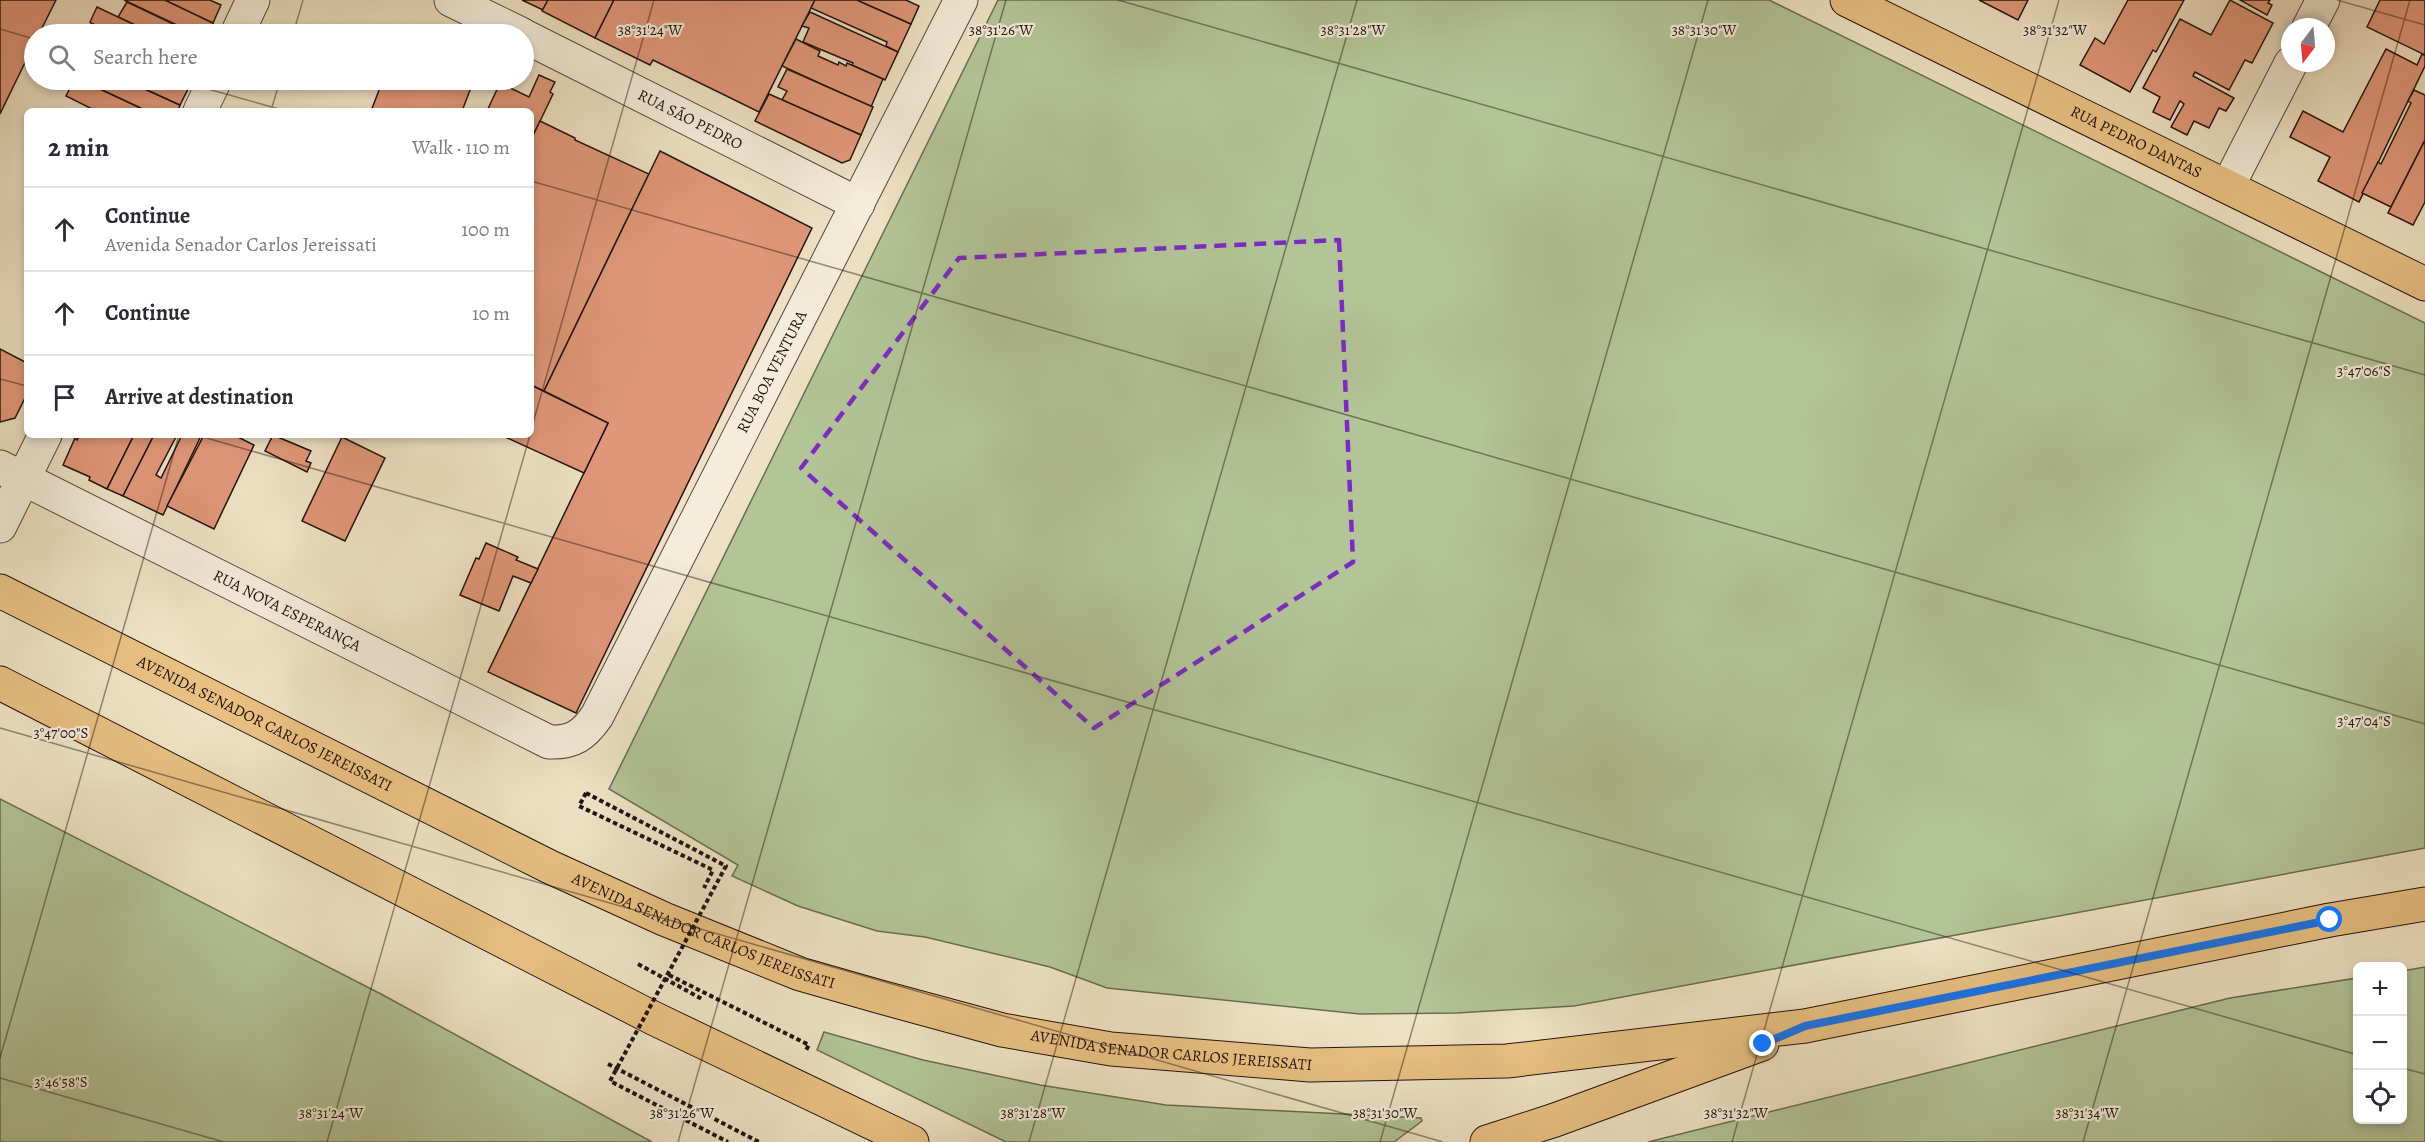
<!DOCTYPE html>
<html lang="en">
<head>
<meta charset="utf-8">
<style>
  :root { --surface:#fff; --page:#f2f2f3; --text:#2b2b33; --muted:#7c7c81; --line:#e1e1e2 }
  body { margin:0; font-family:Alegreya,serif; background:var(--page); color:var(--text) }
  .controls { position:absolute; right:18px; bottom:18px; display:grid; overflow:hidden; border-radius:9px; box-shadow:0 3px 9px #0003 }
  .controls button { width:54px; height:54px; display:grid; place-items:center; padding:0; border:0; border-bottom:2px solid var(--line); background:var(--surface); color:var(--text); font:30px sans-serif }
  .compass { position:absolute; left:2281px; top:18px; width:54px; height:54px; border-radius:50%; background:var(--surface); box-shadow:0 3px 9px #0003; rotate:196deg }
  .stop { position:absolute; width:18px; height:18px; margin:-14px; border:4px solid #1a73e8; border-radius:50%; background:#fff }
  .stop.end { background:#1a73e8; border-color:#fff; box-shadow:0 2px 6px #0008 }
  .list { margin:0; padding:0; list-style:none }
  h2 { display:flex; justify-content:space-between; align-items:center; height:78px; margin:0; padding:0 24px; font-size:26px }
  h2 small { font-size:20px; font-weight:400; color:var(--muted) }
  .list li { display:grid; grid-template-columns:39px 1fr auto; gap:18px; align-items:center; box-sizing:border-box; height:84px; padding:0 24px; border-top:2px solid var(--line) }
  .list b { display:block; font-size:22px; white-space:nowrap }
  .list p { margin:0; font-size:20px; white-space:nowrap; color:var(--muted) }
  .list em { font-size:20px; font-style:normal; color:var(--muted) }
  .icon { flex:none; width:33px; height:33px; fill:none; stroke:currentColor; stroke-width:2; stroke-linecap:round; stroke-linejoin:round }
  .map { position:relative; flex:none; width:2425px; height:1142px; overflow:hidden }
  .search { position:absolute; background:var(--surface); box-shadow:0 3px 9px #0003; left:24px; top:24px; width:510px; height:66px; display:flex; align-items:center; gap:15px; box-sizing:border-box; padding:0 21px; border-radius:33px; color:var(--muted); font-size:22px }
  .panel { position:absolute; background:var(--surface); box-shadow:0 3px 9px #0003; left:24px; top:108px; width:510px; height:330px; border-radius:9px }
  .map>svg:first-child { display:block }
</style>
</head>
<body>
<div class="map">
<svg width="2425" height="1142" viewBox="0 0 2425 1142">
  <rect width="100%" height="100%" fill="#efe1c5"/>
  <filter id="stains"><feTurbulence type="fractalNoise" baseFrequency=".00333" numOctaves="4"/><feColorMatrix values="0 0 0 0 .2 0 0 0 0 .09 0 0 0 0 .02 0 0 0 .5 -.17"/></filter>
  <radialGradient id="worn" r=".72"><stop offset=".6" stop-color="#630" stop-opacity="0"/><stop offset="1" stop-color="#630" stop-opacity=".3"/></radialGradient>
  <g fill="#b3c499" stroke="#6a6c54" stroke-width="1.5">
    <path d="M998,0h771l656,323v525l-851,158 -117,7 -97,1 -253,-26 -57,-21 -125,-30 -48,-6 -79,-25 -66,-30 6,-11 -129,-76z"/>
    <path d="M0,799l381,195 271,148h-652z"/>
    <path d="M2425,967v175h-777l582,-144 127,-20 1,142h44l1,-149z"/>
    <path d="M824,1032l99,28 117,25 126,20 255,13 1,3 -28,21h-388l-189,-92z"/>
  </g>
  <g fill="#e09779" stroke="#20130e" stroke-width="1.5">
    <path d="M0,0h56l-17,34h-5v10l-34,70z"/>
    <path d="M124,0h41l48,23 -5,11h-12z"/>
    <path d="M165,0h45l11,5 -8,18z"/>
    <path d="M522,0h26l-5,10z"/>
    <path d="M548,0h66l-19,38 -53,-27z"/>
    <path d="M614,0h201l-56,112 -106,-52 -3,5 -55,-27z"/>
    <path d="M815,0h42l54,24 -13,28 -12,-6 1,-4 -76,-34z"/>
    <path d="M857,0h49l13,6 -8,18z"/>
    <path d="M1979,0h49l-10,20z"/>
    <path d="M2128,0h56l-28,52 -3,-2 -23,42 -50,-27 15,-27 9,6z"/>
    <path d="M2230,0l43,23 -21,40 -7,-3 -16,30 -34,-18 -2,4 41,22 -8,13 -7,-3 -10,20 -15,-7 -7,14 -16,-8 13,-23 -4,-3 -10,19 -17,-8 7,-15 -17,-9 37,-69 31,16z"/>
    <path d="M2240,0h30l-2,3 4,2 -5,10z"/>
    <path d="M2380,0h45v55l-58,-28z"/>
    <path d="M127,2l63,30 -2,2h-34l-36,-17z"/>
    <path d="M97,7l2,1 55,26h-39l-24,-11 -1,-1z"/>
    <path d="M810,12l88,40 -13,28 -33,-15 1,-2 -50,-21 6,-14 -7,-2z"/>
    <path d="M796,39l24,12 -2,5 20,9 1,-3 7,4 1,-3 36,16 -12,28 -89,-41z"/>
    <path d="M2386,49l31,16 5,-11 3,2v10l-66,136 -41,-21 12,-24 -40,-20 13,-26 40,21z"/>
    <path d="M787,69l86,38 -12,28 -79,-35 5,-9 -9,-4z"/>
    <path d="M539,75l16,7 -5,10 3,2 -22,46v-29h-44l13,-28 29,14z"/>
    <path d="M74,80h7l66,31h-51l-30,-15z"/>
    <path d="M81,80h44l55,25 -2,6h-31z"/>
    <path d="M125,80h48l16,7 -9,18z"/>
    <path d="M383,80h91l-12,31h-91z"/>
    <path d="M2414,90l11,5v45l-34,67 -29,-14 16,-31 3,2 30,-61 -3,-2z"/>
    <path d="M769,94l92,41 -11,25 -8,3 -87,-42z"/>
    <path d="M540,121l35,17v2l74,34 -105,217 -13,-6v-245z"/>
    <path d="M2425,140v62l-12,23 -25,-12z"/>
    <path d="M660,151l152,77 -236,485 -88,-41 120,-249 -64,-32z"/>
    <path d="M0,349l27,14v31l-12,24 -15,4z"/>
    <path d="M531,385l77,38 -24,50 -83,-38h30z"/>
    <path d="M80,435h54l-27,54 -18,-9 1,-3 -27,-12 12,-27 2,2z"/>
    <path d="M134,435h20l-31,61 -16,-7z"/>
    <path d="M154,435h23l-21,40 5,3 21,-43h10l8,3 -37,77 -40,-19z"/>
    <path d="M204,435h30l20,10 -40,84 -47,-23z"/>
    <path d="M273,435l38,16 -5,10 5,2 -4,9 -42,-21z"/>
    <path d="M342,437l43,21 -40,83 -43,-20z"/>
    <path d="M486,543l32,14 -2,3 22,9 -7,14 -18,-7 -14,35 -39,-16 16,-37 3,1z"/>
  </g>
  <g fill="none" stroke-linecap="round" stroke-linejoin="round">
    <g stroke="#54463c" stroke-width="35">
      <g id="minor">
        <path d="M451,0l70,34"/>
        <path d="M2309,27l14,-27"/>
        <path d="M237,34l16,-34"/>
        <path id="s1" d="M524,36l334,168"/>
        <path d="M200,111l15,-31"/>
        <path d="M2228,186l63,-123"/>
        <path id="s2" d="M0,467l549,275c24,1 35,-7 48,-26l364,-716"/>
        <path d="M0,526l45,-91"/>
      </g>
    </g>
    <g stroke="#20130e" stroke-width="35">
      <g id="major">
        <path id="s3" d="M1847,0l578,284"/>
        <path id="s4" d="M0,591l550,276 114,52 136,55 77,22 125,34 109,19 199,16 197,-4 298,-35 525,-106 95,-16"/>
        <path d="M0,683l653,335 259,124"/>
        <path d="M1487,1142l68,-22 207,-76"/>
      </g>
    </g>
    <g stroke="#20130e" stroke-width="4" stroke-dasharray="4.5 3" stroke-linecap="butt">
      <path d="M586,793l-7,13 134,64 -9,18"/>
      <path d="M638,964l64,35"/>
      <path d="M669,975l140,70 -4,7"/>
      <path d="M608,1064l151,78"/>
    </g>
    <use href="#minor" stroke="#f5ecd9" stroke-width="33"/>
    <use href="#major" stroke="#e8c082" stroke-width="33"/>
    <path stroke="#20130e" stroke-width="4" stroke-dasharray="4.5 3" stroke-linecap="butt" d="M586,793l140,73 -116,215 118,61"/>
  </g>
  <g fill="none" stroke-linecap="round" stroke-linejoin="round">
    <path stroke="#1a73e8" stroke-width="8" d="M1763,1044l42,-18 525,-106"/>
  </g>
  <path fill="none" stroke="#7b2cbf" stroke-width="4.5" stroke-dasharray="12 8" stroke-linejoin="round" d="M1339,240l14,322 -259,166 -293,-260 158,-210z"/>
  <path fill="none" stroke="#20130e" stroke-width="1.5" stroke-opacity="0.45" d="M1118,0l1307,375M2337,0l88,25M0,29l34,10M293,34l10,-34M176,80l110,31M271,111l9,-31M531,181l1894,543M0,379l27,7M531,430l123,-430M196,435l2162,620M0,728l1443,414M0,1058l179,-623M2402,1068l23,6M0,1078l224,64M327,1142l203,-707M678,1142l328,-1142M1029,1142l328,-1142M1380,1142l328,-1142M1732,1142l327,-1142M2083,1142l327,-1142"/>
  <g text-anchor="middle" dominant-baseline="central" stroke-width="4.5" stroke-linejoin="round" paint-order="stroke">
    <g font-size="16" fill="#20130e" stroke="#f5ecd9">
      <text stroke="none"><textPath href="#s1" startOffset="186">RUA SÃO PEDRO</textPath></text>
      <text stroke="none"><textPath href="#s3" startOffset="322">RUA PEDRO DANTAS</textPath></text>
      <text stroke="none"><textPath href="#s2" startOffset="1058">RUA BOA VENTURA</textPath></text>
      <text stroke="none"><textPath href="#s2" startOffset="321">RUA NOVA ESPERANÇA</textPath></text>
      <text stroke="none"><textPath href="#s4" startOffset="296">AVENIDA SENADOR CARLOS JEREISSATI</textPath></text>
      <text stroke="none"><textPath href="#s4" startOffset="782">AVENIDA SENADOR CARLOS JEREISSATI</textPath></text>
      <text stroke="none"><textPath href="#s4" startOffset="1268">AVENIDA SENADOR CARLOS JEREISSATI</textPath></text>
    </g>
  </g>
  <g font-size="15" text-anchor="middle" fill="#20130e" stroke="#f5ecd9" stroke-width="4.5" stroke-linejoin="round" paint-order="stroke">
    <text x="650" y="35">38°31'24"W</text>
    <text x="1001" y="35">38°31'26"W</text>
    <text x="1353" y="35">38°31'28"W</text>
    <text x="1704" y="35">38°31'30"W</text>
    <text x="2055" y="35">38°31'32"W</text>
    <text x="2364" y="376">3°47'06"S</text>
    <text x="2364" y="726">3°47'04"S</text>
    <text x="61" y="738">3°47'00"S</text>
    <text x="61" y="1087">3°46'58"S</text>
    <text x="331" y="1118">38°31'24"W</text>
    <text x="682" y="1118">38°31'26"W</text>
    <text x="1033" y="1118">38°31'28"W</text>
    <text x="1385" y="1118">38°31'30"W</text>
    <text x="1736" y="1118">38°31'32"W</text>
    <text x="2087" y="1118">38°31'34"W</text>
  </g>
  <rect width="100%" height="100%" filter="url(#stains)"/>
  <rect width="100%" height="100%" fill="url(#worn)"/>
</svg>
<div class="controls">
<button>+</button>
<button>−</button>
<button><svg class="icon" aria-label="locate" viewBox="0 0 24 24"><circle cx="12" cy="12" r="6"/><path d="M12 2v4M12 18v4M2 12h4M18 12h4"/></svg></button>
</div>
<svg class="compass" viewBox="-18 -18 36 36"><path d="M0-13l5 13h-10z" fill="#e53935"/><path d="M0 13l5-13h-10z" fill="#7c7c81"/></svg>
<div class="stop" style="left:2330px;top:920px"></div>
<div class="stop end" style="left:1763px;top:1044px"></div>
<div class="search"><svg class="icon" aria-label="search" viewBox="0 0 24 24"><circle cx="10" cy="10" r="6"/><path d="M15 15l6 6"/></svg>Search here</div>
<section class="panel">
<h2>2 min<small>Walk · 110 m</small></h2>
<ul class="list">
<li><svg class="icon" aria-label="ahead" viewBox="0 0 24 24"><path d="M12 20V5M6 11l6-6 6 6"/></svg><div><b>Continue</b><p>Avenida Senador Carlos Jereissati</p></div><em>100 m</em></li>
<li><svg class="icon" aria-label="ahead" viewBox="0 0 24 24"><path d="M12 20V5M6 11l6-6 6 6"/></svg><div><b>Continue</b></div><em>10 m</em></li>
<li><svg class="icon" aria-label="arrive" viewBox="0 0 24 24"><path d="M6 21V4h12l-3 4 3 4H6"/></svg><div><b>Arrive at destination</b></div></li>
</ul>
</section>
</div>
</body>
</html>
